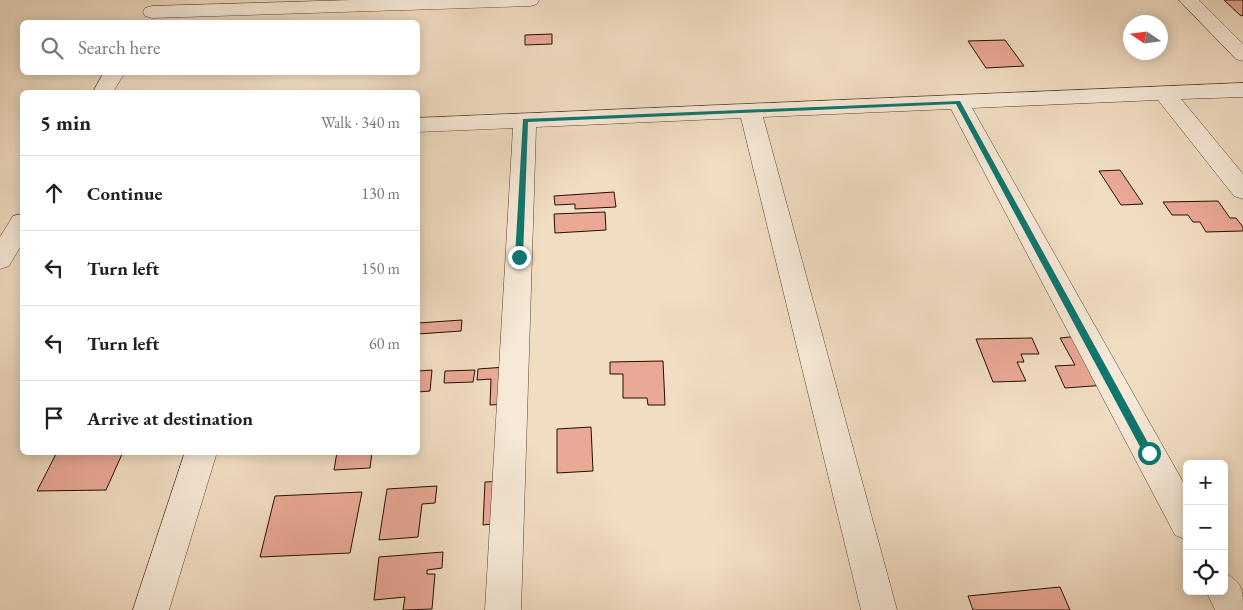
<!DOCTYPE html>
<html lang="en">
<head>
<meta charset="utf-8">
<style>
  :root { --surface:#fff; --page:#f2f2f2; --text:#222; --muted:#767676; --line:#e0e0e0 }
  body { margin:0; font-family:"EB Garamond",serif; background:var(--page); color:var(--text) }
  .controls { position:absolute; right:15px; bottom:15px; display:grid; overflow:hidden; border-radius:8px; box-shadow:0 2px 12px #0003 }
  .controls button { width:45px; height:45px; display:grid; place-items:center; padding:0; border:0; border-bottom:1px solid var(--line); background:var(--surface); color:var(--text); font:25px sans-serif }
  .compass { position:absolute; left:1123px; top:15px; width:45px; height:45px; border-radius:50%; background:var(--surface); box-shadow:0 2px 12px #0003; rotate:283deg }
  .stop { position:absolute; width:15px; height:15px; margin:-11px; border:4px solid #0f766e; border-radius:50%; background:#fff }
  .stop.end { background:#0f766e; border-color:#fff; box-shadow:0 1px 5px #0008 }
  .list { margin:0; padding:0; list-style:none }
  h2 { display:flex; justify-content:space-between; align-items:center; height:65px; margin:0; padding:0 20px; font-size:21px }
  h2 small { font-size:16px; font-weight:400; color:var(--muted) }
  .list li { display:grid; grid-template-columns:32px 1fr auto; gap:15px; align-items:center; box-sizing:border-box; height:75px; padding:0 20px; border-top:1px solid var(--line) }
  .list b { display:block; font-size:19px; white-space:nowrap }
  .list em { font-size:16px; font-style:normal; color:var(--muted) }
  .icon { flex:none; width:28px; height:28px; fill:none; stroke:currentColor; stroke-width:2; stroke-linecap:round; stroke-linejoin:round }
  .map { position:relative; flex:none; width:1243px; height:610px; overflow:hidden }
  .search { position:absolute; background:var(--surface); box-shadow:0 2px 12px #0003; left:20px; top:20px; width:400px; height:55px; display:flex; align-items:center; gap:12px; box-sizing:border-box; padding:0 18px; border-radius:8px; color:var(--muted); font-size:19px }
  .panel { position:absolute; background:var(--surface); box-shadow:0 2px 12px #0003; left:20px; top:90px; width:400px; height:365px; border-radius:8px }
  .map>svg:first-child { display:block }
</style>
</head>
<body>
<div class="map">
<svg width="1243" height="610" viewBox="0 0 1243 610">
  <rect width="100%" height="100%" fill="#f1ddc2"/>
  <filter id="stains"><feTurbulence type="fractalNoise" baseFrequency=".004" numOctaves="4"/><feColorMatrix values="0 0 0 0 .2 0 0 0 0 .09 0 0 0 0 .02 0 0 0 .5 -.17"/></filter>
  <radialGradient id="worn" r=".72"><stop offset=".6" stop-color="#630" stop-opacity="0"/><stop offset="1" stop-color="#630" stop-opacity=".3"/></radialGradient>
  <g fill="#eaa996" stroke="#270f00">
    <path d="M1224,0h19v15l-2,1z"/>
    <path d="M552,34v10l-27,1v-10z"/>
    <path d="M1005,40l19,26 -38,2 -18,-27z"/>
    <path d="M1120,170l23,34 -22,1 -22,-34z"/>
    <path d="M614,192l2,15 -41,2v-5l-20,1 -1,-9z"/>
    <path d="M1218,201l12,17h6l7,9v4l-37,1 -6,-10h-7l-5,-7h-16l-9,-13z"/>
    <path d="M605,212l1,18 -51,3 -1,-19z"/>
    <path d="M462,320l-1,11 -43,3v-11z"/>
    <path d="M1079,336l27,49 -41,3 -10,-22 20,-1 -15,-27z"/>
    <path d="M1032,338l7,16h-18l3,8h-7l9,19 -33,1 -17,-43z"/>
    <path d="M663,361l2,44h-17l-1,-7h-24v-24h-13v-12z"/>
    <path d="M506,367l-1,37 -15,1 1,-26 -14,1 1,-11z"/>
    <path d="M432,370l-2,21 -12,1v-21z"/>
    <path d="M475,370l-2,12 -29,1 1,-12z"/>
    <path d="M591,427l2,44 -36,2v-44z"/>
    <path d="M57,452h66l-17,38 -69,1z"/>
    <path d="M337,452h35l-2,16 -36,2z"/>
    <path d="M503,481l-1,42 -19,2 2,-43z"/>
    <path d="M437,486l-2,17 -13,1 -4,33 -39,3 8,-51z"/>
    <path d="M362,492l-12,61 -90,4 15,-61z"/>
    <path d="M443,552l-1,16 -15,2v4h8l-3,35 -29,1 2,-13 -31,3 5,-43z"/>
    <path d="M1060,587l10,23h-97l-5,-14z"/>
  </g>
  <g fill="none" stroke-linecap="round" stroke-linejoin="round">
    <g stroke="#5a4230" stroke-width="1">
      <g id="minor">
        <path d="M353,0h186l-2,4 -7,2 -378,12 -7,-2 -2,-4 2,-4 7,-2z"/>
        <path d="M1179,0h20l44,44v17l-7,-2z"/>
        <path d="M104,72h21l-12,20h-20z"/>
        <path d="M1243,83v14l-62,2 62,75v25l-9,-3 -76,-96 -186,8 215,381v51l-12,-5 -224,-426 -188,8 134,493h-36l-120,-492 -205,9 -15,483h-36l28,-482 -95,4v-14z"/>
        <path d="M22,214v30l-13,22 -9,3v-32l13,-21z"/>
        <path d="M185,452h32l-48,158h-36z"/>
        <path d="M1224,573c19,9 19,17 19,37h-28l-9,-19h18z"/>
      </g>
    </g>
    <use href="#minor" fill="#f6e9d7" fill-rule="evenodd"/>
  </g>
  <path fill="#0f766e" d="M960,101l192,349v6h-7l-189,-352 -428,18 -5,135 -4,3 -4,-3 8,-138z"/>
  <rect width="100%" height="100%" filter="url(#stains)"/>
  <rect width="100%" height="100%" fill="url(#worn)"/>
</svg>
<div class="controls">
<button>+</button>
<button>−</button>
<button><svg class="icon" aria-label="locate" viewBox="0 0 24 24"><circle cx="12" cy="12" r="6"/><path d="M12 2v4M12 18v4M2 12h4M18 12h4"/></svg></button>
</div>
<svg class="compass" viewBox="-18 -18 36 36"><path d="M0-13l5 13h-10z" fill="#e53935"/><path d="M0 13l5-13h-10z" fill="#767676"/></svg>
<div class="stop" style="left:1149px;top:453px"></div>
<div class="stop end" style="left:519px;top:257px"></div>
<div class="search"><svg class="icon" aria-label="search" viewBox="0 0 24 24"><circle cx="10" cy="10" r="6"/><path d="M15 15l6 6"/></svg>Search here</div>
<section class="panel">
<h2>5 min<small>Walk · 340 m</small></h2>
<ul class="list">
<li><svg class="icon" aria-label="ahead" viewBox="0 0 24 24"><path d="M12 20V5M6 11l6-6 6 6"/></svg><div><b>Continue</b></div><em>130 m</em></li>
<li><svg class="icon" aria-label="left" viewBox="0 0 24 24"><path d="M17 20v-9H6M10 6l-5 5 5 5"/></svg><div><b>Turn left</b></div><em>150 m</em></li>
<li><svg class="icon" aria-label="left" viewBox="0 0 24 24"><path d="M17 20v-9H6M10 6l-5 5 5 5"/></svg><div><b>Turn left</b></div><em>60 m</em></li>
<li><svg class="icon" aria-label="arrive" viewBox="0 0 24 24"><path d="M6 21V4h12l-3 4 3 4H6"/></svg><div><b>Arrive at destination</b></div></li>
</ul>
</section>
</div>
</body>
</html>
